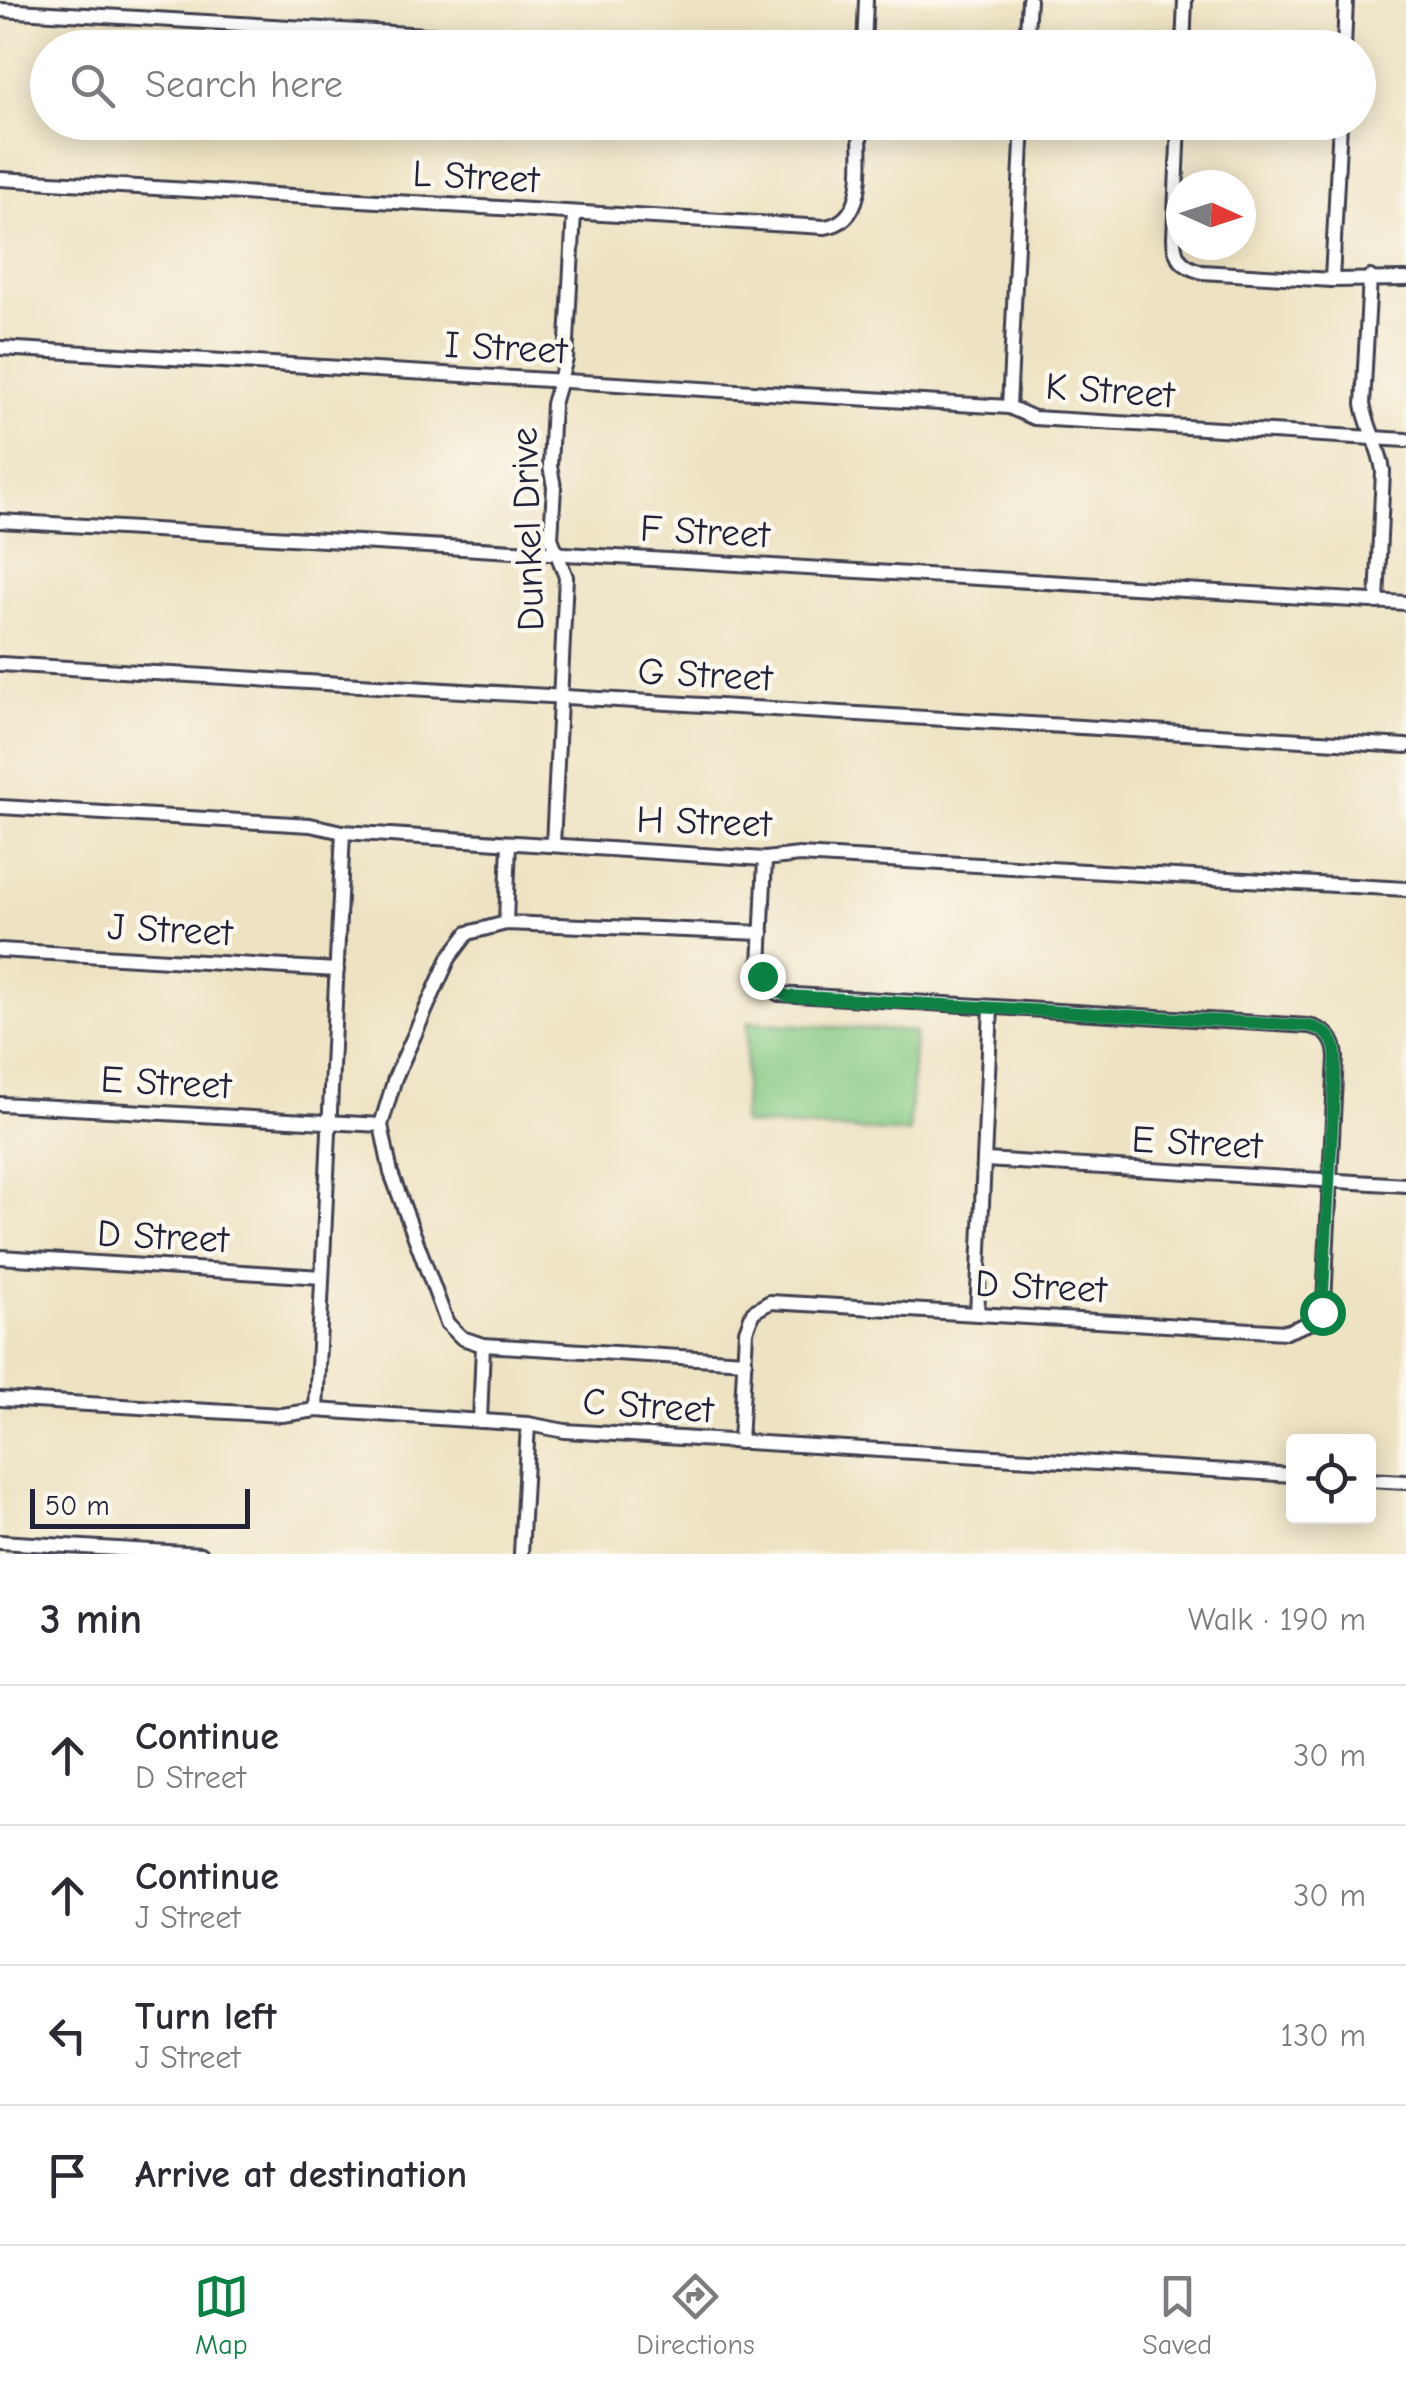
<!DOCTYPE html>
<html lang="en">
<head>
<meta charset="utf-8">
<style>
  :root { --surface:#fff; --page:#f7f7f7; --text:#2b2b33; --muted:#7c7c81; --line:#e1e1e2; --accent:#0b8043 }
  body { margin:0; font-family:"Comic Neue",sans-serif; background:var(--page); color:var(--text) }
  .controls { position:absolute; right:30px; bottom:30px; display:grid; overflow:hidden; border-radius:10px; box-shadow:0 5px 25px #0003 }
  .controls button { width:90px; height:90px; display:grid; place-items:center; padding:0; border:0; border-bottom:2px solid var(--line); background:var(--surface); color:var(--text); font:50px sans-serif }
  .compass { position:absolute; left:1166px; top:170px; width:90px; height:90px; border-radius:50%; background:var(--surface); box-shadow:0 5px 25px #0003; rotate:93deg }
  .scale { position:absolute; left:30px; bottom:25px; width:220px; box-sizing:border-box; padding-left:10px; border:5px solid #22223b; border-top:0; font-size:28px; line-height:35px; white-space:nowrap; color:#22223b; -webkit-text-stroke:8px #fbf7ec; paint-order:stroke }
  .stop { position:absolute; width:30px; height:30px; margin:-22px; border:8px solid #0b8043; border-radius:50%; background:#fff }
  .stop.end { background:#0b8043; border-color:#fff; box-shadow:0 2px 10px #0008 }
  .list { margin:0; padding:0; list-style:none }
  h2 { display:flex; justify-content:space-between; align-items:center; height:130px; margin:0; padding:0 40px; font-size:42px }
  h2 small { font-size:32px; font-weight:400; color:var(--muted) }
  .list li { display:grid; grid-template-columns:65px 1fr auto; gap:30px; align-items:center; box-sizing:border-box; height:140px; padding:0 40px; border-top:2px solid var(--line) }
  .list b { display:block; font-size:38px; white-space:nowrap }
  .list p { margin:0; font-size:32px; white-space:nowrap; color:var(--muted) }
  .list em { font-size:32px; font-style:normal; color:var(--muted) }
  .icon { flex:none; width:55px; height:55px; fill:none; stroke:currentColor; stroke-width:2; stroke-linecap:round; stroke-linejoin:round }
  .map { position:relative; flex:none; width:1406px; height:1554px; overflow:hidden }
  .search { position:absolute; background:var(--surface); box-shadow:0 5px 25px #0003; left:30px; right:30px; top:30px; height:110px; display:flex; align-items:center; gap:25px; box-sizing:border-box; padding:0 35px; border-radius:55px; color:var(--muted); font-size:38px }
  .sheet { height:690px; background:var(--surface) }
  nav { display:flex; justify-content:space-around; align-items:center; box-sizing:border-box; height:140px; border-top:2px solid var(--line); background:var(--surface); font-size:28px; color:var(--muted) }
  nav a { display:grid; justify-items:center; gap:5px }
  nav .on { color:var(--accent) }
  .map>svg:first-child { display:block }
</style>
</head>
<body>
<div class="map">
<svg width="1406" height="1554" viewBox="0 0 1406 1554">
  <rect width="100%" height="100%" fill="#fbf7ec"/>
  <filter id="ink" filterUnits="userSpaceOnUse"><feTurbulence type="fractalNoise" baseFrequency=".01" numOctaves="2"/><feDisplacementMap in="SourceGraphic" scale="20" xChannelSelector="R" yChannelSelector="G"/><feConvolveMatrix kernelMatrix="1 2 1 2 8 2 1 2 1" color-interpolation-filters="sRGB"/></filter>
  <filter id="wash" filterUnits="userSpaceOnUse"><feTurbulence type="fractalNoise" baseFrequency=".0048" numOctaves="4" result="noise"/><feDisplacementMap in="SourceGraphic" scale="40" xChannelSelector="R" yChannelSelector="G"/><feGaussianBlur stdDeviation="2.25" result="paint"/><feColorMatrix in="noise" values="0 0 0 0 0 0 0 0 0 0 0 0 0 0 0 0 0 1.4 0 .05"/><feComposite in="paint" operator="in"/></filter>
  <g filter="url(#wash)">
    <rect width="100%" height="100%" fill="#ede2c1"/>
    <path fill="#86ca84" stroke="#547660" stroke-width="2.5" d="M748,1022l167,10 -6,101 -167,-9z"/>
  </g>
  <g filter="url(#ink)">
    <g fill="none" stroke-linecap="round" stroke-linejoin="round">
      <g stroke="#403f4f" stroke-width="18">
        <g id="service">
          <path d="M0,10l650,38"/>
          <path d="M864,48l2,-48"/>
          <path d="M1026,48l3,-48"/>
          <path d="M1183,48l2,-48"/>
          <path d="M1344,48l2,-48"/>
          <path d="M1023,122l-14,285 25,11 372,22"/>
          <path d="M1179,122l-5,116c0,20 9,29 28,34l130,8 74,-1"/>
          <path d="M0,179l825,48c45,-6 34,-70 35,-105"/>
          <path d="M1370,277l-7,127c4,24 17,43 20,67l-6,131"/>
          <path d="M1332,280l8,-158"/>
          <path d="M0,348l1009,59"/>
          <path d="M0,521l1406,82"/>
          <path d="M0,664l1406,82"/>
          <path d="M0,807l310,18 33,7 422,27 34,-4 607,34"/>
          <path d="M553,845l13,-268 -15,-39 3,-51 -4,-21 3,-62 13,-45 8,-146"/>
          <path d="M506,923l3,-80"/>
          <path d="M0,950l337,20"/>
          <path d="M0,1104l381,21"/>
          <path d="M985,1160l421,25"/>
          <path d="M0,1257l322,20"/>
          <path d="M977,1314l14,-307"/>
          <path d="M745,1361l-262,-16 -21,-7 -15,-15 -56,-150 -10,-48 14,-47 54,-120 19,-25 38,-10 256,10"/>
          <path d="M0,1399l282,16 34,-5 212,14 37,7 729,44"/>
          <path d="M316,1410l27,-578"/>
          <path d="M480,1421l3,-76"/>
          <path d="M740,1442l6,-111 7,-19 17,-10 516,30 29,-11 9,-18 12,-246c-1,-18 -9,-27 -27,-31l-530,-32 -13,-10 -6,-18 5,-107"/>
          <path d="M1368,1480l38,2"/>
          <path d="M0,1542l201,12"/>
          <path d="M521,1554l7,-130"/>
        </g>
      </g>
      <use href="#service" stroke="#fff" stroke-width="12"/>
    </g>
  </g>
  <g fill="none" stroke-linecap="round" stroke-linejoin="round" filter="url(#ink)">
    <path stroke="#0b8043" stroke-width="12" d="M762,976l10,14 16,6 521,30c18,4 26,13 27,31l-14,255"/>
  </g>
  <g text-anchor="middle" dominant-baseline="central" stroke-width="9" stroke-linejoin="round" paint-order="stroke">
    <g font-size="38" fill="#22223b" stroke="#fbf7ec">
      <text transform="translate(476 177) rotate(3)">L Street</text>
      <text transform="translate(506 348) rotate(3)">I Street</text>
      <text transform="translate(1110 391) rotate(4)">K Street</text>
      <text transform="translate(528 529) rotate(-92)">Dunkel Drive</text>
      <text transform="translate(705 532) rotate(3)">F Street</text>
      <text transform="translate(705 675) rotate(3)">G Street</text>
      <text transform="translate(704 822) rotate(2)">H Street</text>
      <text transform="translate(170 930) rotate(3)">J Street</text>
      <text transform="translate(166 1083) rotate(3)">E Street</text>
      <text transform="translate(1197 1143) rotate(3)">E Street</text>
      <text transform="translate(163 1237) rotate(3)">D Street</text>
      <text transform="translate(1041 1287) rotate(3)">D Street</text>
      <text transform="translate(648 1406) rotate(4)">C Street</text>
    </g>
  </g>
</svg>
<div class="controls">
<button><svg class="icon" aria-label="locate" viewBox="0 0 24 24"><circle cx="12" cy="12" r="6"/><path d="M12 2v4M12 18v4M2 12h4M18 12h4"/></svg></button>
</div>
<svg class="compass" viewBox="-18 -18 36 36"><path d="M0-13l5 13h-10z" fill="#e53935"/><path d="M0 13l5-13h-10z" fill="#7c7c81"/></svg>
<div class="scale">50 m</div>
<div class="stop" style="left:1322px;top:1312px"></div>
<div class="stop end" style="left:762px;top:976px"></div>
<div class="search"><svg class="icon" aria-label="search" viewBox="0 0 24 24"><circle cx="10" cy="10" r="6"/><path d="M15 15l6 6"/></svg>Search here</div>
</div>
<section class="sheet">
<h2>3 min<small>Walk · 190 m</small></h2>
<ul class="list">
<li><svg class="icon" aria-label="ahead" viewBox="0 0 24 24"><path d="M12 20V5M6 11l6-6 6 6"/></svg><div><b>Continue</b><p>D Street</p></div><em>30 m</em></li>
<li><svg class="icon" aria-label="ahead" viewBox="0 0 24 24"><path d="M12 20V5M6 11l6-6 6 6"/></svg><div><b>Continue</b><p>J Street</p></div><em>30 m</em></li>
<li><svg class="icon" aria-label="left" viewBox="0 0 24 24"><path d="M17 20v-9H6M10 6l-5 5 5 5"/></svg><div><b>Turn left</b><p>J Street</p></div><em>130 m</em></li>
<li><svg class="icon" aria-label="arrive" viewBox="0 0 24 24"><path d="M6 21V4h12l-3 4 3 4H6"/></svg><div><b>Arrive at destination</b></div></li>
</ul>
</section>
<nav>
<a class="on"><svg class="icon" aria-label="map" viewBox="0 0 24 24"><path d="M3 6l6-2 6 2 6-2v14l-6 2-6-2-6 2zM9 4v14M15 6v14"/></svg>Map</a>
<a><svg class="icon" aria-label="directions" viewBox="0 0 24 24"><path d="M12 3l9 9-9 9-9-9zM9 14v-3h6M13 9l2 2-2 2"/></svg>Directions</a>
<a><svg class="icon" aria-label="saved" viewBox="0 0 24 24"><path d="M7 4h10v16l-5-4-5 4z"/></svg>Saved</a>
</nav>
</body>
</html>
